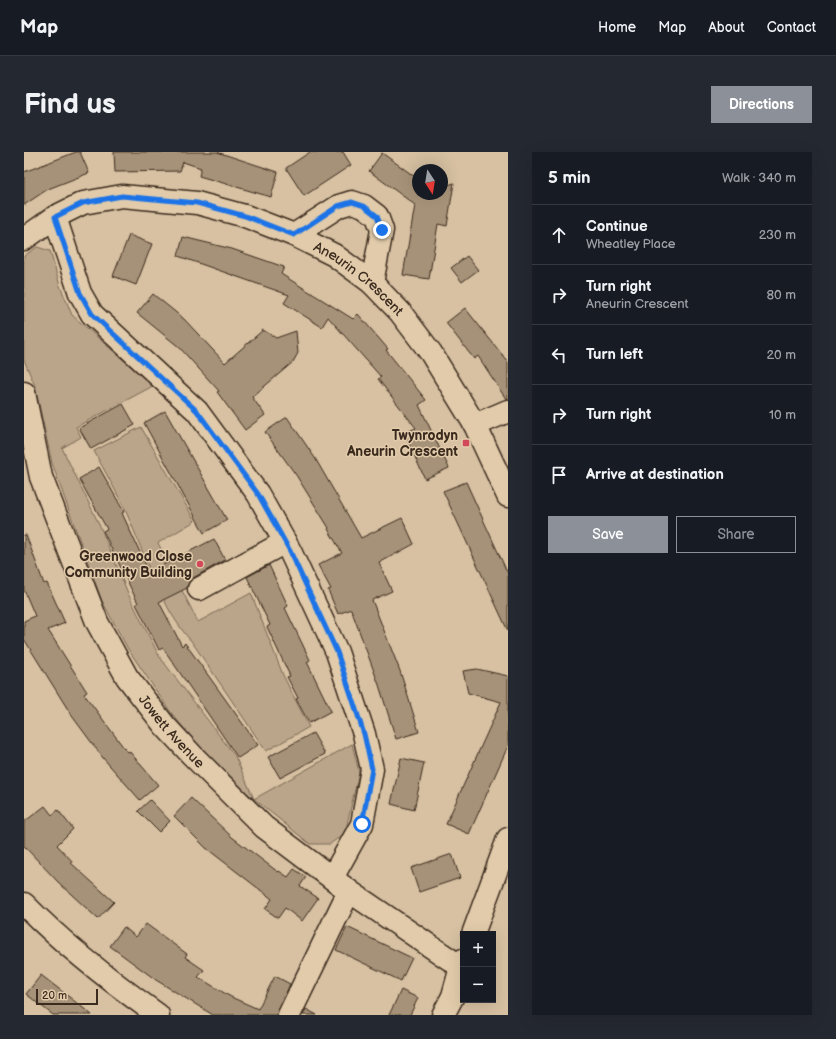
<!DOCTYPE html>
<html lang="en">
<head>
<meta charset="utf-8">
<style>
  :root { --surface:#171b24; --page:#242831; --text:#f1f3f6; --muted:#9ea1a6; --line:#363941; --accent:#8c9099 }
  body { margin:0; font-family:"Balsamiq Sans",sans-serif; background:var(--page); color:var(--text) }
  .controls { position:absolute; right:12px; bottom:12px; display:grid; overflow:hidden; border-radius:0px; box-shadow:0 4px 16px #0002 }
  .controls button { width:36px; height:36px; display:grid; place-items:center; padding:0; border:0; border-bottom:1px solid var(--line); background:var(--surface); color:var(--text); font:20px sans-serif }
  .compass { position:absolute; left:388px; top:12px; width:36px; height:36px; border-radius:50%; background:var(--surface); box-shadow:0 4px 16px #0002; rotate:168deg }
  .scale { position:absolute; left:12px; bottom:10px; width:62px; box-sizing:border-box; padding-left:4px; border:2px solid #3b2a1e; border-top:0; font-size:11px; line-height:14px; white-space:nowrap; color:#3b2a1e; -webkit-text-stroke:3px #e1cbaa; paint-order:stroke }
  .stop { position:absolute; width:12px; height:12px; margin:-9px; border:3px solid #1a73e8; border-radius:50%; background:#fff }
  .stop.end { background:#1a73e8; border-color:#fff; box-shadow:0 1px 4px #0008 }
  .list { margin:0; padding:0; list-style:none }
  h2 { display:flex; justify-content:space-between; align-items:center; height:52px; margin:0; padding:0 16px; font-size:17px }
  h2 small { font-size:13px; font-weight:400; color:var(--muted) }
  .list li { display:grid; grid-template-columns:26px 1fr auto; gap:12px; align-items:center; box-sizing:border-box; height:60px; padding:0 16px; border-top:1px solid var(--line) }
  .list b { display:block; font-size:15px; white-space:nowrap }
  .list p { margin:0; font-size:13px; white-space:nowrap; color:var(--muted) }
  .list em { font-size:13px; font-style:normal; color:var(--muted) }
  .actions { display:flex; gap:8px; padding:12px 16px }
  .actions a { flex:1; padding:9px 0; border:1px solid var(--accent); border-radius:0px; text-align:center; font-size:14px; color:var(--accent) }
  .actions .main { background:var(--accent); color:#fff }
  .icon { flex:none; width:22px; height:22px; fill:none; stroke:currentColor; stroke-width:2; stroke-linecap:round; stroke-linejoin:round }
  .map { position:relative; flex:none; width:484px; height:863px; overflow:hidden; border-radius:0px }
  header { display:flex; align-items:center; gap:24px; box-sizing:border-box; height:56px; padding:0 20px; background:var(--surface); border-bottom:1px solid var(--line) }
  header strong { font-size:19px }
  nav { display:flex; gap:22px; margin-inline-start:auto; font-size:14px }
  .intro { display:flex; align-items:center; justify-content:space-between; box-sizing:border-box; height:96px; padding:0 24px }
  h1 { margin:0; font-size:28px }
  .button { padding:10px 18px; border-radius:0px; background:var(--accent); color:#fff; font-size:14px; font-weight:700 }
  main { display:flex; gap:24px; padding:0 24px }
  aside { flex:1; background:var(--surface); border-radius:0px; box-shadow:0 4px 16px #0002 }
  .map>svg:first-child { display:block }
</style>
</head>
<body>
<header>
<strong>Map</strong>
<nav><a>Home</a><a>Map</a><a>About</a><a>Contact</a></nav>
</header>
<div class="intro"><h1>Find us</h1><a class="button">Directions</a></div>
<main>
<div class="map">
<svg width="484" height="863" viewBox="0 0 484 863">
  <rect width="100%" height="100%" fill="#d7c1a2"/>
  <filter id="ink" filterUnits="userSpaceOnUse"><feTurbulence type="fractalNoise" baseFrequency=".025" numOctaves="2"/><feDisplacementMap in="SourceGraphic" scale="8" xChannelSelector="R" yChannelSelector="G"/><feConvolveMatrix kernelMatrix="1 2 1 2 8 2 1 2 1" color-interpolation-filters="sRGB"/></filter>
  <g filter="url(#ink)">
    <g fill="#baa58a" stroke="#7a6854">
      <path d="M13,95l13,4 10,35 12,29 81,71 -77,41 5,10 -19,11 38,78 30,72 29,58 76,100 19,43 98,-55 7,28 -14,61 -15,11h-20l-88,-71 -50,-59 -44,-65 -26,-48 -30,-82 -20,-56 -17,-77 -11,-26v-104z"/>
      <path d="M117,275l54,94 -37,22 40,79 53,-29 32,82 26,52 -43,24 -74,-109c-31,-34 -47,-87 -65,-128 -10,-22 -22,-42 -33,-63z"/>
    </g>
    <g fill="#a69278" stroke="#3b2a1e">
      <path d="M52,0h4l9,21 -41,16 -24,16v-33z"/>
      <path d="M90,0h103l61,20 -7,25 -72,-21 2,-8 -18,-6 -3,9 -65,1z"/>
      <path d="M286,0h33l8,13 -47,31 -18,-28z"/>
      <path d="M358,1l36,26v16l24,-1v-7l12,-4 -7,43 -9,-2 -9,55 -26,-4 12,-70 -46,-34z"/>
      <path d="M105,83l23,9 -16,41 -23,-9z"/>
      <path d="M159,85l49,12 52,18 -3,7 72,45 5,-5 30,35 -2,1 40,50 -7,5 30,63 -24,11 -21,-46 12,-5 -38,-49 3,-2 -53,-60 -6,10 -38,-24 5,-8 -111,-39z"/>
      <path d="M443,104l11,14 -16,12 -11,-14z"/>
      <path d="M129,142l31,25 41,44 38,-33 13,8 20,-7 2,22 -5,9 -41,35 13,18 -20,15 -28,-38 2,-1 -40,-44 -42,-34z"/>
      <path d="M441,156l43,54v37h-2l-28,-43 -4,3 -28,-36z"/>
      <path d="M99,252l12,21 -44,24 -12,-21z"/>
      <path d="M141,259l62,109 -23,13 -60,-110z"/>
      <path d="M263,265l28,41 46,80 41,-20 12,26 -35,19 13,28 -20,9 28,71 19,61 -23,7 -17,-54 -28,-76 -13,5 -10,-24 3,-1 -13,-24 24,-12 -14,-24 1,-1 -33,-53 -31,-43z"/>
      <path d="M75,315l25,45 -2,1 27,59 65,-33 11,21 -32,18 -4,4 -2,6 -28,14 23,44 3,-3 73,102 -20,13 -75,-110 -4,2 -23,-46 2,-1 -35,-72 4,-2 -28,-50z"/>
      <path d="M442,330l42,92v57l-65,-140z"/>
      <path d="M0,383h2l18,49 3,-1 18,40 -17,7 39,62 -3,2 43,58 2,-1 29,34 -18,15 -37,-42 -31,-42 -48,-77v-18l11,-5 -11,-26z"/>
      <path d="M245,413l19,41 -3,2 25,52 -3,2 24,49 -22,12 -13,-24 2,-1 -11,-21 3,-1 -23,-49 3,-2 -23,-48z"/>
      <path d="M453,517l31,7v70l-39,88 -23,-10 55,-122 -33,-9 -5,-22z"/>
      <path d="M289,581l12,21 -45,24 -12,-21z"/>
      <path d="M377,606l23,5 -10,47 -23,-6z"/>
      <path d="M167,646l41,39 46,35 1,-1 9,6 6,-8 12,8 -6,9 18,12 -16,23 -17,-13 -7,10 -13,-9 7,-10 -66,-51 -32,-32z"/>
      <path d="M126,648l20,21 -11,11 -21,-21z"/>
      <path d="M21,654l7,9 6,-5 15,19 -16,16 15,16 -1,2 43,39 -16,17 -40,-37 -34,-36v-24z"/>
      <path d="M428,702l8,24 -41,14 -8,-24z"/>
      <path d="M122,772l41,30 -2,3 19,13 -6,7 33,20 27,12 17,-33 15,8 -13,31h-64l-57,-35 -46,-34 14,-19 12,10z"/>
      <path d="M323,775l65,31 -11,23 -65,-31z"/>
      <path d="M17,823l18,14 33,26h-39l-27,-21z"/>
      <path d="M377,838l17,8 -8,17h-21z"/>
      <path d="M282,857l11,6h-14z"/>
    </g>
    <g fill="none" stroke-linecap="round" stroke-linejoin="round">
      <g stroke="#3b2a1e" stroke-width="25">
        <g id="minor">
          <path d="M31,65l25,76 12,21 105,97 61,83 32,57 47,101 27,82 8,35 -10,55 -30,54"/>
          <path d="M270,83l45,-29 13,-4 12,4 13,10 5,14 -10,53"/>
          <path id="s1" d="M0,87l31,-22 28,-14 39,-7 75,7 48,13 49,19 40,20 38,28 28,29 31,41 44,72 33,71"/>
          <path id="s2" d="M0,241l17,84 56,145 30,55 38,49 27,29 72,72 85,64 112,76"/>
          <path d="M451,273l33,-14"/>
          <path d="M175,437l86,-47"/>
          <path d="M0,752c41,42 86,77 134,111"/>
          <path d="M449,782l35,-95"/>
          <path d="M265,863l60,-124"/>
          <path d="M419,863l10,-19 10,-36"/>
        </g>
      </g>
      <use href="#minor" stroke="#e1cbaa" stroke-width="22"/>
    </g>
  </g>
  <g fill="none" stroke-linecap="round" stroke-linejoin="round" filter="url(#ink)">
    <path stroke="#1a73e8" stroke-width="5" d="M338,672l10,-55 -8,-35 -27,-82 -47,-101 -32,-57 -61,-83 -105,-97 -12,-21 -25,-76 28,-14 39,-7 75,7 48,13 49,19 44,-29 14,-4 12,4 13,10 5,14"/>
  </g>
  <g fill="#d1495b" stroke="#e1cbaa" stroke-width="1.5">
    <rect x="438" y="287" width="8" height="8" rx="2"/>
    <circle cx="176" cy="412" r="4"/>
  </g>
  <g text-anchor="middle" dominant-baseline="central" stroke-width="3" stroke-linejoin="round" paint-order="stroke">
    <g font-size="14" fill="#3b2a1e" stroke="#e1cbaa">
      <text stroke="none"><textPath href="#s1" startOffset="365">Aneurin Crescent</textPath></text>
      <text stroke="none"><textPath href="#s2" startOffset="374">Jowett Avenue</textPath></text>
    </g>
    <g font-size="14" font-weight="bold" fill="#3b2a1e" stroke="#e1cbaa" text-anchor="end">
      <text x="434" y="283">Twynrodyn<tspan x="434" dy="16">Aneurin Crescent</tspan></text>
      <text x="168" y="404">Greenwood Close<tspan x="168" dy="16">Community Building</tspan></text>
    </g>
  </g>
</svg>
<div class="controls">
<button>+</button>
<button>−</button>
</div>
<svg class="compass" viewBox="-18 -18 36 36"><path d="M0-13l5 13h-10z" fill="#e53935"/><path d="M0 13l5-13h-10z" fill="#9ea1a6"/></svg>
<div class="scale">20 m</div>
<div class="stop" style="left:338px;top:672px"></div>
<div class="stop end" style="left:358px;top:78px"></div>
</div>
<aside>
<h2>5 min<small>Walk · 340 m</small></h2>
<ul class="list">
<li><svg class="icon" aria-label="ahead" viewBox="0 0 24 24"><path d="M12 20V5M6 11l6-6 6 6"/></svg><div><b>Continue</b><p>Wheatley Place</p></div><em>230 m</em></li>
<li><svg class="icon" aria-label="right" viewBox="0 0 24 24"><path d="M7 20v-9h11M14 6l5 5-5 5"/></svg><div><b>Turn right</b><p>Aneurin Crescent</p></div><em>80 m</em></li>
<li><svg class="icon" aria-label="left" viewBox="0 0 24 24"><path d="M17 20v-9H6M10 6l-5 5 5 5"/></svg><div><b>Turn left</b></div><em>20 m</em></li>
<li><svg class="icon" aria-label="right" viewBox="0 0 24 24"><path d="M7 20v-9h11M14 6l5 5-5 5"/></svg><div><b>Turn right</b></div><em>10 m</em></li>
<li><svg class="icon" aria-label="arrive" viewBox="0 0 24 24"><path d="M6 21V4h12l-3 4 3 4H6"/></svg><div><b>Arrive at destination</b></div></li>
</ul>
<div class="actions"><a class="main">Save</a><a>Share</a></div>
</aside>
</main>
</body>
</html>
